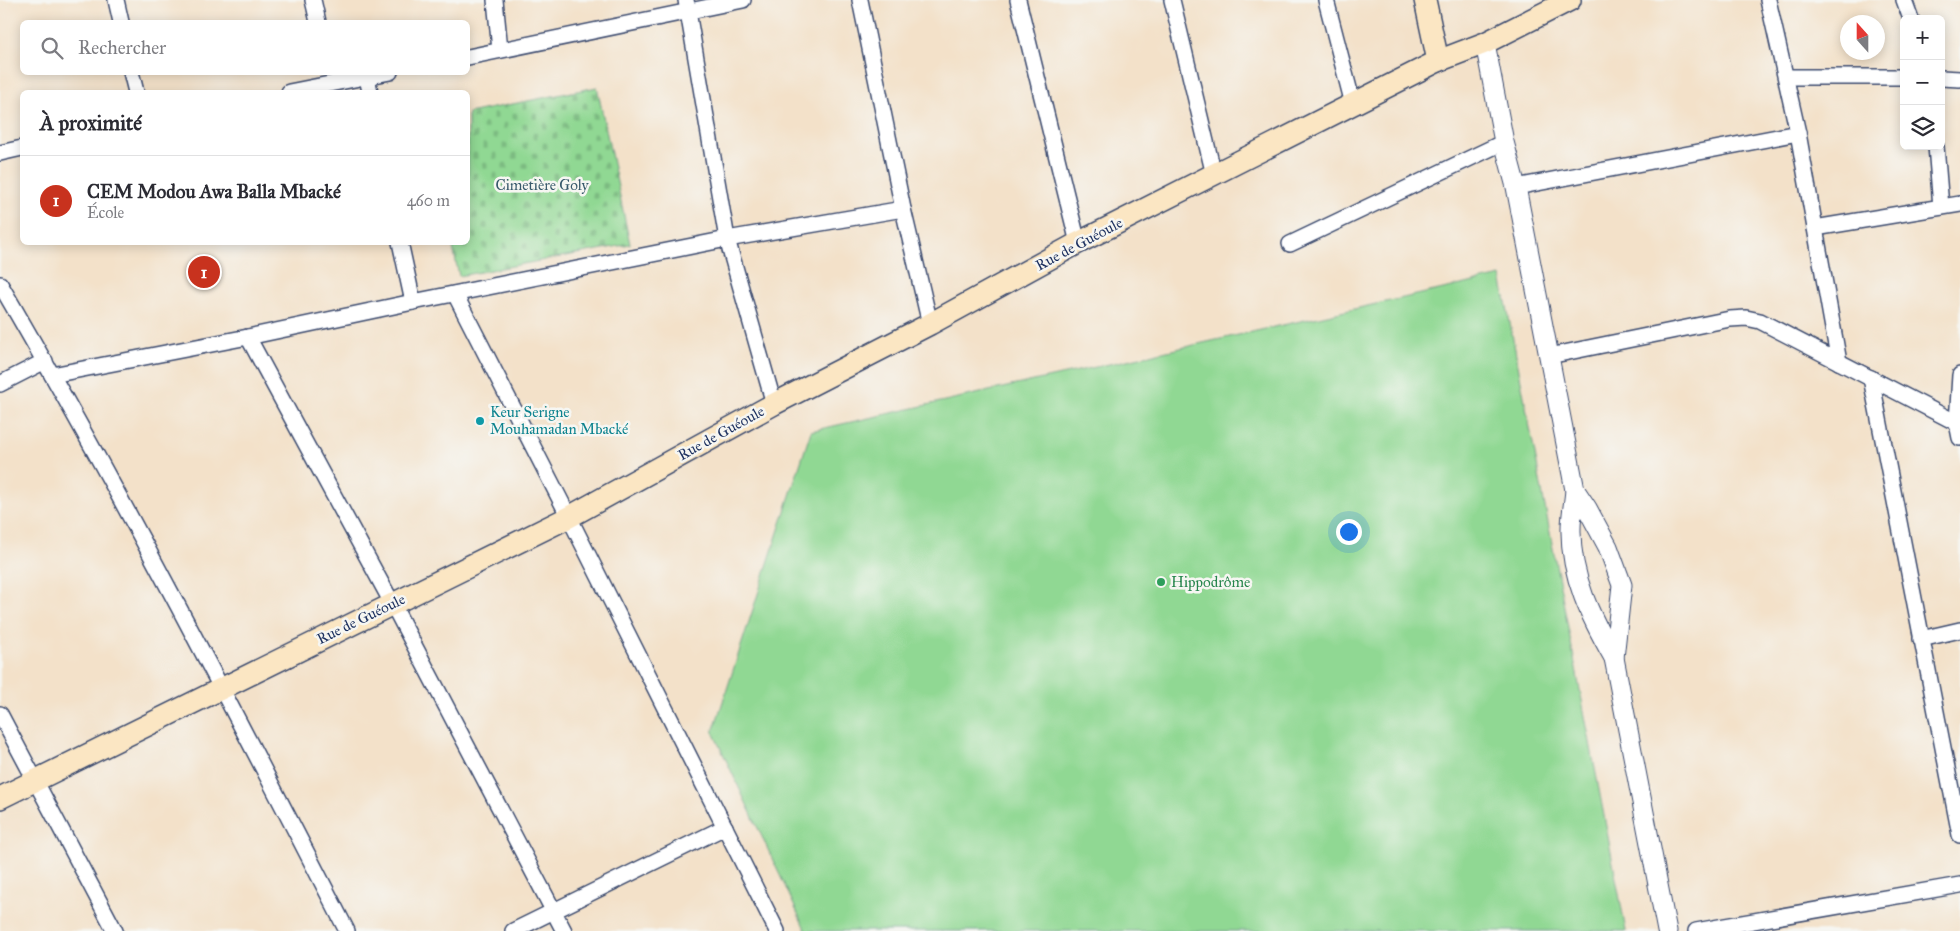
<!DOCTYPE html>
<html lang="fr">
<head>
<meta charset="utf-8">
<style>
  :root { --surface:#fff; --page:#f7f7f7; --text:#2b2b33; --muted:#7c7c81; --line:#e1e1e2; --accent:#c8321e }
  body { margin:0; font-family:"IM FELL Great Primer",serif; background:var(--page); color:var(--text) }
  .controls { position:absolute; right:15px; top:15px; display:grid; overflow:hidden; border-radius:8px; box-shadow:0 2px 12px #0003 }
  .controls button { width:45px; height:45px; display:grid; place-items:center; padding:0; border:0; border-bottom:1px solid var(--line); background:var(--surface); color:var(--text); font:25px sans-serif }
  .compass { position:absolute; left:1840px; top:15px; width:45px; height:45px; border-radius:50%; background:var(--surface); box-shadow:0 2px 12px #0003; rotate:339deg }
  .you { position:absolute; left:1348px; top:531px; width:18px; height:18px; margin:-12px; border:4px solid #fff; border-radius:50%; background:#1a73e8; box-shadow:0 0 0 8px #1a73e833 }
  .badge { display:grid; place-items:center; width:32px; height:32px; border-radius:50%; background:var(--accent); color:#fff; font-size:16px; font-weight:700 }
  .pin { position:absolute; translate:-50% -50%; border:2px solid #fff; box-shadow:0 1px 5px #0006 }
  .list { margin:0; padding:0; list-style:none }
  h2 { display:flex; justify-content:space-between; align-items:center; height:65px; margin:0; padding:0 20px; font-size:21px }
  h2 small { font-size:16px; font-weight:400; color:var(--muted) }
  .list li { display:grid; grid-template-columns:32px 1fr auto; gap:15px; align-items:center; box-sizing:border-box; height:90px; padding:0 20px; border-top:1px solid var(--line) }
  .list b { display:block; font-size:19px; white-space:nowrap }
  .list p { margin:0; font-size:16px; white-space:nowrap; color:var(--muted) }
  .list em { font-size:16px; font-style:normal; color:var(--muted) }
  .icon { flex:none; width:28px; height:28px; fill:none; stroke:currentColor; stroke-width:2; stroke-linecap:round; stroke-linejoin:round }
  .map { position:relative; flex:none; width:1960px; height:931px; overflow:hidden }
  .search { position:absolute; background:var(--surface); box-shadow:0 2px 12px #0003; left:20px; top:20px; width:450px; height:55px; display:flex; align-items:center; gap:12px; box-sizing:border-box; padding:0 18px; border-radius:8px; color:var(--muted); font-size:19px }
  .panel { position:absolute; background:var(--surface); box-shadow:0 2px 12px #0003; left:20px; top:90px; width:450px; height:155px; border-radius:8px }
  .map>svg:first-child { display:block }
</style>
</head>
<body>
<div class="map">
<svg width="1960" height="931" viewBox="0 0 1960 931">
  <defs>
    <pattern id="cemetery-stones" width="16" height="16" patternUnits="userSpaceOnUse" patternTransform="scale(1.25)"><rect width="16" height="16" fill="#90d893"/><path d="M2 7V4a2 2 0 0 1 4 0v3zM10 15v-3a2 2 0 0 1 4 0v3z" fill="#7cba81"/></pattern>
  </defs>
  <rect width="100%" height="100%" fill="#f6f6f2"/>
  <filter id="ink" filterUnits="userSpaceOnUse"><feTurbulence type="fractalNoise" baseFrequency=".02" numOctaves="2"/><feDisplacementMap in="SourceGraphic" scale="10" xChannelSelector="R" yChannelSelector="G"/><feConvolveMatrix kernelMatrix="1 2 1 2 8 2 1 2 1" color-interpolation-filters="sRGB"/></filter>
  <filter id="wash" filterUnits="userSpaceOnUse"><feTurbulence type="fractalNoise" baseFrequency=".0096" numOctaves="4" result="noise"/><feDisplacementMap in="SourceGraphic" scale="20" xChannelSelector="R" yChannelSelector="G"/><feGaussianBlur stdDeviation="1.12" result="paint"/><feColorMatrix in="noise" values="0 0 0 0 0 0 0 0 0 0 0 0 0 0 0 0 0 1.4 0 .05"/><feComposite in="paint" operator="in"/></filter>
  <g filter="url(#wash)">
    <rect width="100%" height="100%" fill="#f3e1c9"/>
    <path fill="url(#cemetery-stones)" stroke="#568478" d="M597,87l33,157 -171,32 -7,-33 16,-1v-129z"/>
    <path fill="#90d893" stroke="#568478" d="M1501,276l125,655h-820l-93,-199 98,-301z"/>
  </g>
  <g filter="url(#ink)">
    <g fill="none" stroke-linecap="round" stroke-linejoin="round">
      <g stroke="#3b4a6e" stroke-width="18">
        <g id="minor">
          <path d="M116,0l5,22"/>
          <path d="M313,0l5,22"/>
          <path d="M495,0l5,50"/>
          <path d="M686,0l41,239 47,165"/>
          <path d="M860,0l43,209 27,115"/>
          <path d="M1018,0l60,243"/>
          <path d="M1172,0l42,175"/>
          <path d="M1326,0l27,104"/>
          <path d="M1768,0l30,133 41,229"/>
          <path d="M1904,0l7,19"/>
          <path d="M468,57l275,-57"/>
          <path d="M131,72l5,20"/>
          <path d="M367,77l3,15"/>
          <path d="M1786,77h118"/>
          <path d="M1941,78l19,1"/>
          <path d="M289,92l101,-20"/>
          <path d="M1936,146l5,61"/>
          <path d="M0,153l22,-5"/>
          <path d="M1516,187l282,-54"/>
          <path d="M1815,228l145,-24"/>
          <path d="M400,242l13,60"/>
          <path d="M1290,244l214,-102"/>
          <path d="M0,284c123,212 235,429 347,647"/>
          <path d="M455,294l114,223 208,414"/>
          <path d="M248,337l144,266 172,328"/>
          <path d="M1549,356l181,-37 16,-1 14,3 197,102"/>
          <path d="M52,375l196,-38 165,-35 314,-63 176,-30"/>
          <path d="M1960,375l-3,48 3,15"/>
          <path d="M1871,378l89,457"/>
          <path d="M0,384l45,-23"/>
          <path d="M1921,639l39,-9"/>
          <path d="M0,714l115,217"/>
          <path d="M513,931l212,-104"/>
          <path d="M1696,931l264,-46"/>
        </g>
      </g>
      <g stroke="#3b4a6e" stroke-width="21">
        <g id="tertiary">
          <path d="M1485,43l19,99 12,45 59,303c-1,13 -4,26 -4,38 -1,48 20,90 43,130"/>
          <path d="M1575,490l12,18 21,39 14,38 -8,73 53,273"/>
        </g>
      </g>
      <g stroke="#3b4a6e" stroke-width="24">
        <g id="secondary">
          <path d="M1425,0l13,61"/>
          <path d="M0,798l569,-281 205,-113 156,-80 148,-81 360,-182 47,-18 85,-43"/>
        </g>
      </g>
      <use href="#minor" stroke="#fff" stroke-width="15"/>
      <use href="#tertiary" stroke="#fff" stroke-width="19"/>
      <use href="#secondary" stroke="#fbe6c3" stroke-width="21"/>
    </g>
  </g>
  <circle fill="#0f9aa8" stroke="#f6f6f2" stroke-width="2" cx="480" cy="421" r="5"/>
  <circle fill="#2e9e5b" stroke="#f6f6f2" stroke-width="2" cx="1161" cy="582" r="5"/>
  <g text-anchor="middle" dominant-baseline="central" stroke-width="5" stroke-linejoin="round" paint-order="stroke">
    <g font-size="15" fill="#38596b" stroke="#f6f6f2">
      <text x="542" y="185">Cimetière Goly</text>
    </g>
    <g font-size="15" fill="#1b2f5e" stroke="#f6f6f2">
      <text transform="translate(1079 244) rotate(-28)">Rue de Guéoule</text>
      <text transform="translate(721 433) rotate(-29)">Rue de Guéoule</text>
      <text transform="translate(361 619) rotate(-26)">Rue de Guéoule</text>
    </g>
    <g font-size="15" fill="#0d838f" stroke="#f6f6f2" text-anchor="start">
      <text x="490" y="412">Keur Serigne<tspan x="490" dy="17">Mouhamadan Mbacké</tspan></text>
    </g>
    <g font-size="15" fill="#27864d" stroke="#f6f6f2" text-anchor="start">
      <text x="1171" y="582">Hippodrôme</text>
    </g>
  </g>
</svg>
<div class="controls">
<button>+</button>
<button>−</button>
<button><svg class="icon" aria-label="layers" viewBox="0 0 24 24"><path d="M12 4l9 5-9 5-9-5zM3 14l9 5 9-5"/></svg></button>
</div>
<svg class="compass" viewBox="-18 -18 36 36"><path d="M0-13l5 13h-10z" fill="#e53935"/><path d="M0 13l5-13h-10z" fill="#7c7c81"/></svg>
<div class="you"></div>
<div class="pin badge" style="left:204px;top:272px">1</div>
<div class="search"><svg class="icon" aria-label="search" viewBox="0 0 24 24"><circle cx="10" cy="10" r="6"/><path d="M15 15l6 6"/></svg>Rechercher</div>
<section class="panel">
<h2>À proximité<small></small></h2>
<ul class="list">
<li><span class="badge">1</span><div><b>CEM Modou Awa Balla Mbacké</b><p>École</p></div><em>460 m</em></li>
</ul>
</section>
</div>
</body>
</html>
